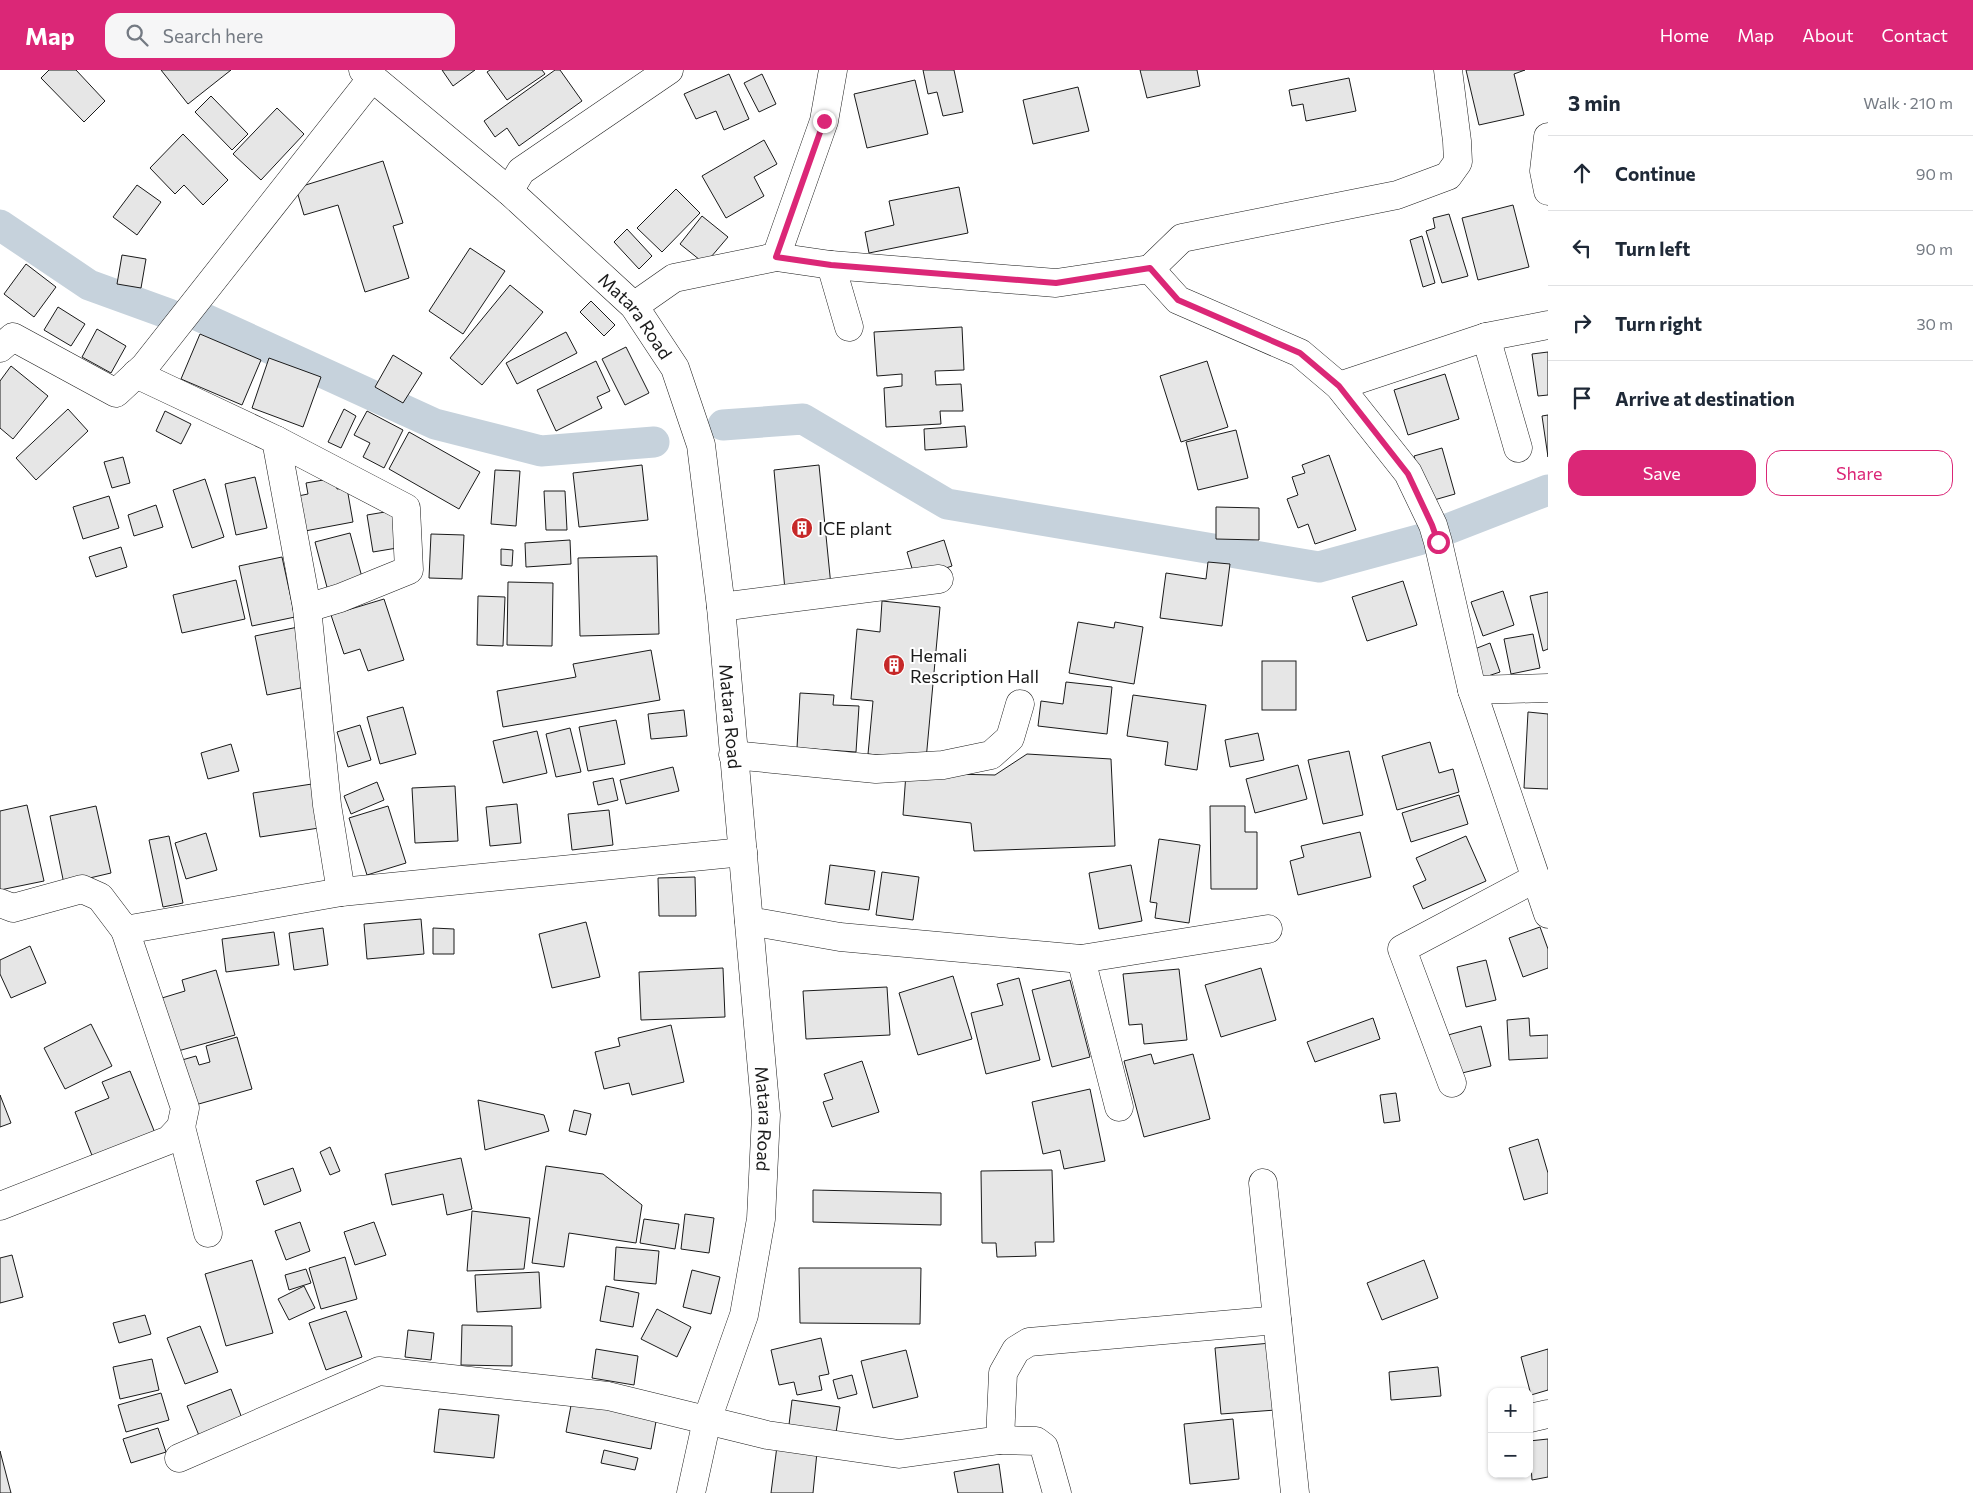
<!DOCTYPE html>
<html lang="en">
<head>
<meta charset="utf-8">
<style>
  :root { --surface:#fff; --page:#f6f6f7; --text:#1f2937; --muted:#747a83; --line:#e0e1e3; --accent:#db2777 }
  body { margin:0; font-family:Commissioner,sans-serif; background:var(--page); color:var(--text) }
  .controls { position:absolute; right:15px; bottom:15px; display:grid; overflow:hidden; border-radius:10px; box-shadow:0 1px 4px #0004 }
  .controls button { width:45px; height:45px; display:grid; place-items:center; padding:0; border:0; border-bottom:1px solid var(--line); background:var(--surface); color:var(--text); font:25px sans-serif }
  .stop { position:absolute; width:15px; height:15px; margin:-11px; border:4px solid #db2777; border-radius:50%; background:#fff }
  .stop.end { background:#db2777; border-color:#fff; box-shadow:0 1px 5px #0008 }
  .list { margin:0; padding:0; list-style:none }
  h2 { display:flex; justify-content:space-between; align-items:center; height:65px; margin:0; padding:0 20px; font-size:21px }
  h2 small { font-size:16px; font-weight:400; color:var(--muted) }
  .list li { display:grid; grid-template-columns:32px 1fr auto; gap:15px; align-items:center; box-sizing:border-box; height:75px; padding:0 20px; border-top:1px solid var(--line) }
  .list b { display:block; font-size:19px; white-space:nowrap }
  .list em { font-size:16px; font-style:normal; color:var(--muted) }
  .actions { display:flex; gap:10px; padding:15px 20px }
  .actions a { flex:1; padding:11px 0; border:1px solid var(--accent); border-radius:15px; text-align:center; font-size:18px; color:var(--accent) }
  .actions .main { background:var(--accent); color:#fff }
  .icon { flex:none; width:28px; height:28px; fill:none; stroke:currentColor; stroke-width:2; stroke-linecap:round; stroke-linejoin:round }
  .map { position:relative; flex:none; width:1548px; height:1423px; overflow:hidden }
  header { display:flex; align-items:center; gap:30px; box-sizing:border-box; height:70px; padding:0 25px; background:var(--accent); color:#fff }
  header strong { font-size:24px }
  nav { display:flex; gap:28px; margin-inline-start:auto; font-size:18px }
  .search { width:350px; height:45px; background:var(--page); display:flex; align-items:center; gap:12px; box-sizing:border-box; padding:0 18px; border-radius:15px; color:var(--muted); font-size:19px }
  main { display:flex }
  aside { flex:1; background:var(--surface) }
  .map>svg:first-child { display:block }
</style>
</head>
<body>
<header>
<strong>Map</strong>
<div class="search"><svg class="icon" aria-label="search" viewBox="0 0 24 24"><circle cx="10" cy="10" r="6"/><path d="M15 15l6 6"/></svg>Search here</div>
<nav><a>Home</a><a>Map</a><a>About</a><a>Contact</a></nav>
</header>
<main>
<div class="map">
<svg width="1548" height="1423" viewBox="0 0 1548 1423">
  <rect width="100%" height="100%" fill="#fff"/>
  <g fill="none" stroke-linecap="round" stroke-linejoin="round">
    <g stroke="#c6d2dc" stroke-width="31">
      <path d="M0,155l89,60 80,29"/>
      <path d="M201,247l234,107 106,27 113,-9"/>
      <path d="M723,355l80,-6 144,85 372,63 103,-28 126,-49"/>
    </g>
  </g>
  <g fill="#e6e6e6" stroke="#1a1a1a">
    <path d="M49,0h27l29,31 -21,21 -43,-44z"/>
    <path d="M161,0h70l-43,34z"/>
    <path d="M442,0h33l-22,16z"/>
    <path d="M490,0h52l3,4 -38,26 -20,-28z"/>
    <path d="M555,0h5l22,31 -63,45 -12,-18 -12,9 -11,-16z"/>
    <path d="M923,0h31l9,42 -20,4 -6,-24 -9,2z"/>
    <path d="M1140,0h57l3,16 -53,12z"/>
    <path d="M1466,0h59l-11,4 10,41 -45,10z"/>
    <path d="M729,4l20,45 -25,11 -8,-19 -20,8 -12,-25z"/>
    <path d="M762,4l14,30 -17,8 -15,-29z"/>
    <path d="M1349,8l7,33 -50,10 -3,-17 -11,2 -3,-16z"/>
    <path d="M915,10l13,54 -61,14 -13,-54z"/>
    <path d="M1078,17l11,44 -56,13 -10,-44z"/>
    <path d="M211,26l37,38 -16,16 -37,-38z"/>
    <path d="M277,38l27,26 -43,46 -28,-26z"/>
    <path d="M183,64l45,46 -25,25 -19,-20 -9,9 -25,-26z"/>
    <path d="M764,70l13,24 -23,13 10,19 -38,22 -24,-42z"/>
    <path d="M383,91l20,62 -10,3 16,52 -44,14 -27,-87 -34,10 -8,-27z"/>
    <path d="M137,115l24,17 -24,33 -24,-18z"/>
    <path d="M959,117l9,46 -99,20 -4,-21 29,-7 -5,-24z"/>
    <path d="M676,119l24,24 -38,39 -25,-24z"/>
    <path d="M1513,135l16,62 -51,13 -16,-62z"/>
    <path d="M1449,144l19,62 -26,7 -16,-52 9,-3 -2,-10z"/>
    <path d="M702,146l26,21 -23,27 -25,-20z"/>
    <path d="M627,159l25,27 -13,13 -25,-27z"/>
    <path d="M1422,166l13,47 -12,4 -13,-47z"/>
    <path d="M470,178l35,23 -42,63 -34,-23z"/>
    <path d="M122,185l24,4 -5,29 -24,-4z"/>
    <path d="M26,194l30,23 -22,30 -30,-23z"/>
    <path d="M510,215l33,27 -61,73 -32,-27z"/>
    <path d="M591,231l24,24 -11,11 -24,-24z"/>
    <path d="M58,237l27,17 -14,22 -27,-16z"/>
    <path d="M962,257l2,43 -29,1 1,14 25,-1 2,27h-23l1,13 -55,3 -2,-39 18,-2v-12l-25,2 -3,-44z"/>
    <path d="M97,259l29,17 -15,27 -29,-16z"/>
    <path d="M566,262l11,21 -60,31 -11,-21z"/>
    <path d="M200,264l61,26 -19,45 -61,-26z"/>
    <path d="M626,277l23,46 -24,12 -23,-46z"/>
    <path d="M1548,282v43l-10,1 -6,-42z"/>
    <path d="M393,285l29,18 -19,30 -28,-16z"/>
    <path d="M269,288l52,19 -18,50 -51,-19z"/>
    <path d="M596,291l14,30 -13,6 5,11 -46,23 -19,-41z"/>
    <path d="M1207,291l21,66 -47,15 -21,-66z"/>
    <path d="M11,296l37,30 -35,43 -13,-11v-47z"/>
    <path d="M1445,304l14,45 -51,16 -14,-45z"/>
    <path d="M68,339l20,22 -52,49 -20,-22z"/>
    <path d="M344,339l12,7 -15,32 -13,-6z"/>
    <path d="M165,341l26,13 -10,20 -25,-13z"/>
    <path d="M367,341l36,19 -19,38 -21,-11 7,-14 -16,-8z"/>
    <path d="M1548,345v42l-6,-41z"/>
    <path d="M965,356l2,21 -42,3 -1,-21z"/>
    <path d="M1236,360l12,48 -50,12 -12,-48z"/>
    <path d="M409,362l71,40 -21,37 -70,-40z"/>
    <path d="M1442,378l13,46 -28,8 -13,-46z"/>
    <path d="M1329,385l27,75 -41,14 -7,-20 -10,4 -11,-29 11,-4 -6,-18 13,-4 -3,-8z"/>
    <path d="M123,387l7,26 -18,5 -8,-26z"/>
    <path d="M642,395l6,55 -69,7 -6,-54z"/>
    <path d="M819,395l12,121 -46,4 -11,-120z"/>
    <path d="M495,400l25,1 -4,55 -25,-2z"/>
    <path d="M255,407l12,51 -31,7 -11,-51z"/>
    <path d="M335,408l2,11 10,-1 6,34 -48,9 -7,-35 10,-2 -2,-11z"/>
    <path d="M205,409l19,58 -32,11 -19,-58z"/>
    <path d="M544,421h21l2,39h-21z"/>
    <path d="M109,426l10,32 -36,11 -10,-32z"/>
    <path d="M156,435l7,22 -29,9 -6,-21z"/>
    <path d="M1216,437l43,1v32l-43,-1z"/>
    <path d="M397,440l6,37 -30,5 -6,-37z"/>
    <path d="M350,463l13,48 -35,10 -13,-49z"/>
    <path d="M431,464l33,1 -2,44 -33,-1z"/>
    <path d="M570,470l1,24 -45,3 -1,-24z"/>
    <path d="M944,470l8,26 -37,12 -8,-26z"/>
    <path d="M121,477l6,20 -31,10 -7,-20z"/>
    <path d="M501,479l12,1 -1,16 -11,-1z"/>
    <path d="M657,486l2,78 -79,2 -2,-78z"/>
    <path d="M282,487l13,60 -43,9 -13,-60z"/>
    <path d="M1208,492l22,2 -8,62 -62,-8 6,-45 40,6z"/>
    <path d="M236,510l9,39 -63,14 -9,-38z"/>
    <path d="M1403,511l14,44 -50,16 -15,-44z"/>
    <path d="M508,512l45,1 -1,63 -45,-1z"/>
    <path d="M1503,521l11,34 -31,11 -12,-34z"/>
    <path d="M1548,522v57l-5,2 -13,-55z"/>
    <path d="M478,526l27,1 -2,49 -26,-1z"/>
    <path d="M384,529l20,61 -36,11 -8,-22 -16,5 -13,-39z"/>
    <path d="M882,531l58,6 -14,153 -58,-6 5,-53 -22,-2 6,-70 23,3z"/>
    <path d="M1078,552l36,6 1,-6 28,5 -9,57 -65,-11z"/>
    <path d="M298,557l12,59 -43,9 -12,-59z"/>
    <path d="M1533,564l7,34 -29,6 -7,-35z"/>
    <path d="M1490,573l10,29 -18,6 -10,-28z"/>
    <path d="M651,580l9,50 -157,27 -6,-36 79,-14 -3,-13z"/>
    <rect x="1262" y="591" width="34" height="49"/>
    <path d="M1066,612l46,5 -5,47 -69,-8 3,-25 22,3z"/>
    <path d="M800,623l34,2 -1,10 26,1 -3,46 -59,-4z"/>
    <path d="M1133,625l73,10 -9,65 -32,-5 3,-23 -41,-6z"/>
    <path d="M403,637l13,47 -36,10 -13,-47z"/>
    <path d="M684,640l3,26 -36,3 -3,-25z"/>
    <path d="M1528,642l20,2v75l-24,-1z"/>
    <path d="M616,650l9,44 -37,7 -9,-44z"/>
    <path d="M360,655l11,35 -23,7 -11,-35z"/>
    <path d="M570,658l11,44 -25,5 -10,-43z"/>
    <path d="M537,661l10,42 -44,10 -10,-42z"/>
    <path d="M1258,663l6,27 -34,7 -5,-27z"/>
    <path d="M1430,672l9,31 14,-4 6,23 -62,18 -15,-54z"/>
    <path d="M231,674l8,27 -31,8 -7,-26z"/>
    <path d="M1349,681l14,64 -40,9 -15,-64z"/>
    <path d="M1027,684l84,5 4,87 -141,5 -3,-28 -68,-8 3,-42 89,2z"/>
    <path d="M1298,695l9,34 -52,14 -9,-34z"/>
    <path d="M673,697l6,24 -53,13 -6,-24z"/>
    <path d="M613,708l5,22 -20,5 -5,-23z"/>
    <path d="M377,712l7,18 -33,14 -7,-18z"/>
    <path d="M312,714l7,44 -59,9 -7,-44z"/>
    <path d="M455,716l3,55 -43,2 -3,-55z"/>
    <path d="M1459,725l9,29 -57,18 -9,-29z"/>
    <path d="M517,734l4,39 -31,3 -4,-39z"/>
    <path d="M27,735l17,76 -44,9v-79z"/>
    <path d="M96,736l15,67 -47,11 -14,-68z"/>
    <path d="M388,736l18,57 -39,12 -18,-57z"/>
    <path d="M1210,736h35v26h12v57h-46z"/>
    <path d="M609,740l4,35 -41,5 -4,-36z"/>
    <path d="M1360,762l11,45 -73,18 -8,-34 14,-4 -3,-11z"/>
    <path d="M206,763l11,37 -31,9 -11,-36z"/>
    <path d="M169,766l14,67 -20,4 -14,-67z"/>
    <path d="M1466,766l20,45 -63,28 -10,-23 13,-6 -10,-22z"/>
    <path d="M1159,769l41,6 -11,78 -34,-5 2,-15 -7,-1z"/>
    <path d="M830,795l45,6 -6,39 -44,-6z"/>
    <path d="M1131,795l11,56 -43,8 -10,-56z"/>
    <path d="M882,802l37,5 -6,43 -37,-5z"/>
    <path d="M695,807l1,39h-37l-1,-38z"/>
    <path d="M421,849l3,35 -57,5 -3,-35z"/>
    <path d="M586,852l14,55 -48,11 -13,-54z"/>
    <path d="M1540,857l8,22v19l-25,9 -14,-39z"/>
    <path d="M323,858l5,37 -34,5 -5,-37z"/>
    <path d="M433,858l21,1v25h-21z"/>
    <path d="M274,862l5,33 -53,7 -4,-33z"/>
    <path d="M30,876l16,37 -35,15 -11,-24v-14z"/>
    <path d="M1486,890l10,40 -30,7 -9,-40z"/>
    <path d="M723,898l2,49 -84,3 -2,-48z"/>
    <path d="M1261,898l15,52 -55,17 -16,-52z"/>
    <path d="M1179,899l8,71 -43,4 -2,-20 -13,1 -6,-51z"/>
    <path d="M216,900l19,65 -57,16 -16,-53 23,-7 -3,-11z"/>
    <path d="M953,906l19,63 -54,16 -19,-62z"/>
    <path d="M1019,908l21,82 -54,14 -15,-61 32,-8 -6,-21z"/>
    <path d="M1070,910l20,77 -38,10 -20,-77z"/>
    <path d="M887,917l3,48 -84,4 -3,-48z"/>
    <path d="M1373,948l7,21 -65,23 -8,-20z"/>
    <path d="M1529,948l1,18 18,-1v23l-39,2 -2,-40z"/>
    <path d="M91,954l21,42 -47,23 -21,-41z"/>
    <path d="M671,955l13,57 -52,13 -3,-12 -25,6 -9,-37 25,-6 -2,-8z"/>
    <path d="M1481,956l10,40 -33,8 -10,-39z"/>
    <path d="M237,967l15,52 -64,18 -13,-45 21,-6 3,9 11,-3 -4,-16z"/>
    <path d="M1151,984l3,10 39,-10 17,65 -66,18 -20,-76z"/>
    <path d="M862,991l17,51 -47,15 -9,-25 10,-3 -9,-25z"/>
    <path d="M130,1001l25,62 -62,25 -18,-46 34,-14 -7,-16z"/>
    <path d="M1090,1019l15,72 -41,8 -4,-19 -17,4 -11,-52z"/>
    <path d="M1396,1023l4,28 -16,2 -4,-28z"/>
    <path d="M0,1025l11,28 -11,4z"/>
    <path d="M478,1030l66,15 5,16 -64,19z"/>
    <path d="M574,1040l17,4 -5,21 -17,-4z"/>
    <path d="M1538,1069l10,34v20l-24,7 -15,-52z"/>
    <path d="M330,1077l10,24 -10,4 -10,-23z"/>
    <path d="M461,1088l11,51 -25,6 -4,-21 -51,11 -7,-31z"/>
    <path d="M546,1096l57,8 39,31 -6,38 -67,-10 -5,34 -32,-4z"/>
    <path d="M293,1098l8,23 -37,14 -8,-24z"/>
    <path d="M1052,1100l2,72h-19l1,14 -39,1 -1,-14h-14l-1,-72z"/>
    <path d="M813,1120l128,3v32l-128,-3z"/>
    <path d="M472,1141l58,7 -6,51 -57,2z"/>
    <path d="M685,1144l29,4 -5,35 -28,-4z"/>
    <path d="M644,1149l35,5 -4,25 -35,-6z"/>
    <path d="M300,1152l10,29 -24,9 -11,-29z"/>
    <path d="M374,1152l12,33 -31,10 -11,-33z"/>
    <path d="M616,1177l43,4 -3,33 -42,-4z"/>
    <path d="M12,1185l11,42 -23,6v-45z"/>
    <path d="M345,1187l12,42 -36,10 -12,-41z"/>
    <path d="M252,1190l21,73 -47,13 -21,-72z"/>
    <path d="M1424,1190l14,38 -56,22 -15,-37z"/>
    <path d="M799,1198h122l-1,56 -120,-1z"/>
    <path d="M306,1199l5,14 -22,7 -4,-15z"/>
    <path d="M692,1200l28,7 -9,37 -28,-7z"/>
    <path d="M539,1202l2,36 -64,4 -2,-37z"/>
    <path d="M304,1216l11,22 -26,12 -11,-21z"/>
    <path d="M606,1216l33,7 -6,34 -33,-6z"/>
    <path d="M657,1239l34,18 -14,30 -36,-18z"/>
    <path d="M346,1241l16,46 -36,13 -17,-47z"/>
    <path d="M145,1245l6,19 -32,9 -6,-20z"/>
    <path d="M462,1255l50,1v40l-51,-1z"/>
    <path d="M200,1256l18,46 -33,12 -18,-46z"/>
    <path d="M408,1260l26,3 -3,27 -26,-3z"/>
    <path d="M821,1268l8,36 -10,2 3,14 -25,5 -3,-13 -15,3 -8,-35z"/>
    <path d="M1271,1273l5,67 -55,4 -6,-66z"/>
    <path d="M596,1279l42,7 -4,29 -42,-7z"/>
    <path d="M1548,1279v41l-17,5 -10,-38z"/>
    <path d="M906,1280l12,47 -45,11 -12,-47z"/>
    <path d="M152,1289l7,31 -39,9 -7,-32z"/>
    <path d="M1438,1297l3,29 -50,4 -2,-28z"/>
    <path d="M852,1305l5,19 -19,5 -5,-19z"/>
    <path d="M231,1319l12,32 -43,17 -13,-32z"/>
    <path d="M161,1323l8,27 -43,12 -8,-27z"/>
    <path d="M572,1330l85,16 -6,33 -85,-17z"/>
    <path d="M792,1330l48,7 -5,32 -47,-6z"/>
    <path d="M439,1339l60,6 -5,43 -60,-6z"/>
    <path d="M1233,1349l6,60 -49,5 -6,-60z"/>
    <path d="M158,1358l8,24 -35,11 -8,-24z"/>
    <path d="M1548,1369v38l-16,3 -3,-39z"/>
    <path d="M777,1376l40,6 -4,41h-42z"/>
    <path d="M604,1380l34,8 -3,12 -34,-7z"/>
    <path d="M0,1381l11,42h-11z"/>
    <path d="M999,1394l4,29h-45l-4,-21z"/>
  </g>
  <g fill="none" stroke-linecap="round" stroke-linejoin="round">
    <g stroke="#1a1a1a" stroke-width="29">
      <g id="minor">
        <path d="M1548,67l-4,34 4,20"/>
        <path d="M509,121l12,-20 148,-101"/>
        <path d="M776,187l55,8 225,18 94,-14 28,31 122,53 39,33 69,87 25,52 5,17 34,148 76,-2"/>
        <path d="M831,195l18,62"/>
        <path d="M1150,199l32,-31 215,-43 51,-19 10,-14 -1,-21 -9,-71"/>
        <path d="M634,236l40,-28 102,-21 48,-136 9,-51"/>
        <path d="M1486,267l32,111"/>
        <path d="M0,278l13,-11 103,56 29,-27 227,-288"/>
        <path d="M136,304l140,66 31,168 20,197 14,87"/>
        <path d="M1339,316l147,-49 62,-12"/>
        <path d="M276,370l130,68 3,62 -69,28 -33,10"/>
        <path d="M721,537l218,-28"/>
        <path d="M1472,620l76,224"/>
        <path d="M733,685l143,14 67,-4 48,-10 19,-17 10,-34"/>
        <path d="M0,833l13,5 69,-19 18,8 25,33 216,-38 402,-40"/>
        <path d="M749,851l91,16 241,22 187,-30"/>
        <path d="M1081,889l38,148"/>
        <path d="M1452,1013l-50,-134 134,-71"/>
        <path d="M181,1057l27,106"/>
        <path d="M1263,1113l32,310"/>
        <path d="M0,1136l169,-66 12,-13 4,-19 -60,-178"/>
        <path d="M1530,1348l18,-4"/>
        <path d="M1000,1370l36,1 8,6 13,46"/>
        <path d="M179,1388l200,-87 229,25 159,39 132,19 101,-14 3,-67 13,-23 13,-8 248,-22"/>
      </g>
    </g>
    <g stroke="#1a1a1a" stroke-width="29">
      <g id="highway">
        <path id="s1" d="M363,0l146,121 125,115 41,62 26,77 20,162 45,508 -5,104 -17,96 -37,105 -16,73"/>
      </g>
    </g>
    <use href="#minor" stroke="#fff" stroke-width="28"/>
    <use href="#highway" stroke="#fff" stroke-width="28"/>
  </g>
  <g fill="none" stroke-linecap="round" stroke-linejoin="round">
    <path stroke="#db2777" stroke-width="6" d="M824,51l-48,136 55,8 225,18 94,-15 28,32 122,53 39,33 69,88 24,51 6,17"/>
  </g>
  <defs>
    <g id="building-disc" transform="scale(1.125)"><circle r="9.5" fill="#c62828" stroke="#fff"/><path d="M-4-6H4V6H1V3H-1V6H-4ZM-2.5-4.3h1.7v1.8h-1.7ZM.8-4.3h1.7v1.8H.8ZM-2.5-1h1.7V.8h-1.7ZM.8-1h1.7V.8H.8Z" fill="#fff"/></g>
  </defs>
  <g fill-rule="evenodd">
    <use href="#building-disc" x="802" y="458"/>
    <use href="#building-disc" x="894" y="595"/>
  </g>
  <g text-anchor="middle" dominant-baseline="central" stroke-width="4" stroke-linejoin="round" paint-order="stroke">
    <g font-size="18" fill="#1a1a1a" stroke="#fff">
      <text stroke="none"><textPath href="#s1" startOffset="368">Matara Road</textPath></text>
      <text stroke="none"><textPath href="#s1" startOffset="788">Matara Road</textPath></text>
      <text stroke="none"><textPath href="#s1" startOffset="1192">Matara Road</textPath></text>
    </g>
    <g font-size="18" fill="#1a1a1a" stroke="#fff" text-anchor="start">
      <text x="818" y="458">ICE plant</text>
      <text x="910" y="585">Hemali<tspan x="910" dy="21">Rescription Hall</tspan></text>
    </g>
  </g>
</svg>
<div class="controls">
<button>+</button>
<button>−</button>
</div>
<div class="stop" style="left:1438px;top:472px"></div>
<div class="stop end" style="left:824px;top:51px"></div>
</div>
<aside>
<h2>3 min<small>Walk · 210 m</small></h2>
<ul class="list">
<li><svg class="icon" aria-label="ahead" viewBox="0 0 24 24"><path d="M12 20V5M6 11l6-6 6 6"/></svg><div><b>Continue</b></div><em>90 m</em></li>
<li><svg class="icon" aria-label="left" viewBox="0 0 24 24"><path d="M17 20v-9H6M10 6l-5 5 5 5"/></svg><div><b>Turn left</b></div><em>90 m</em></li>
<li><svg class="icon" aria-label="right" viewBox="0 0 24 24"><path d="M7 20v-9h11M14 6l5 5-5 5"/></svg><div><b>Turn right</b></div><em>30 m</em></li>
<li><svg class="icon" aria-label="arrive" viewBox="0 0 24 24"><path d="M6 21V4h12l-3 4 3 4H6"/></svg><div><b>Arrive at destination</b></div></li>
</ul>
<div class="actions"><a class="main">Save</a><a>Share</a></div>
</aside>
</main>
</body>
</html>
